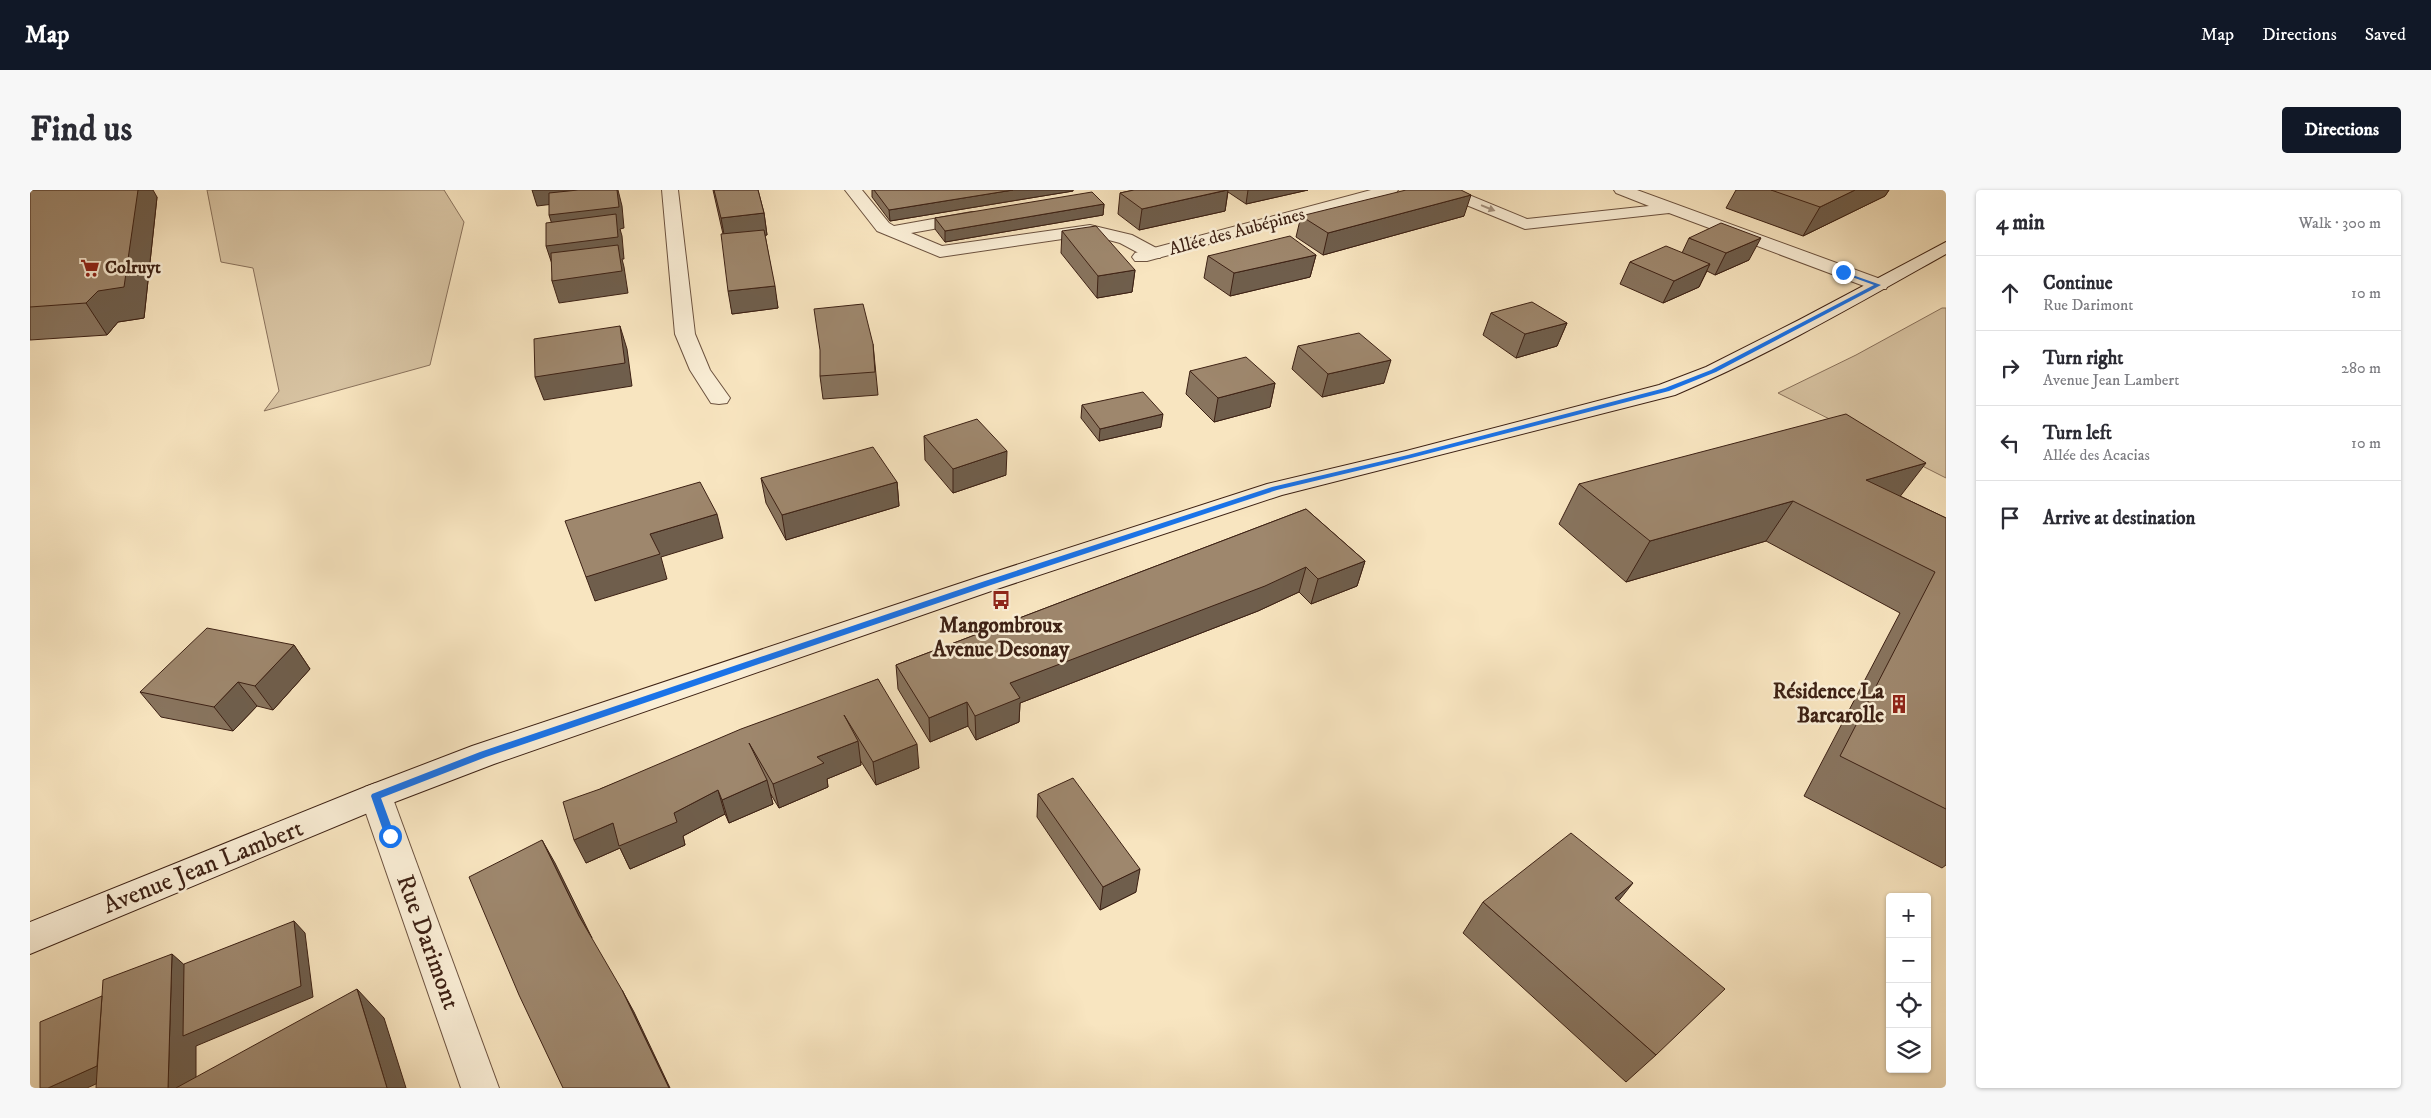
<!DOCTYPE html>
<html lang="en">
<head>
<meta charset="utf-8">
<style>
  :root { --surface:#fff; --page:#f7f7f7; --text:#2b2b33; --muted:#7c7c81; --line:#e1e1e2; --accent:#111827 }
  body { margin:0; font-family:"IM FELL DW Pica",serif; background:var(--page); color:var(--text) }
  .controls { position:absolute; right:15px; bottom:15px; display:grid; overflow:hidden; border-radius:5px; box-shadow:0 1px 4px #0004 }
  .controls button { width:45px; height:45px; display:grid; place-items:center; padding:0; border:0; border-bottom:1px solid var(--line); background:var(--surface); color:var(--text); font:25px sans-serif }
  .stop { position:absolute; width:15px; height:15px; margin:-11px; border:4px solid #1a73e8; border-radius:50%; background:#fff }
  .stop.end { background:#1a73e8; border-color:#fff; box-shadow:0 1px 5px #0008 }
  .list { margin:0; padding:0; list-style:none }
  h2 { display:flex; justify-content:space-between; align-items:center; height:65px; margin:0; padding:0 20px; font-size:21px }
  h2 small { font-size:16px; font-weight:400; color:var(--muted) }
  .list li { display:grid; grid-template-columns:32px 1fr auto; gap:15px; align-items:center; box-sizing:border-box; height:75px; padding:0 20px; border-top:1px solid var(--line) }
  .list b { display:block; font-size:19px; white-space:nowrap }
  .list p { margin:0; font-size:16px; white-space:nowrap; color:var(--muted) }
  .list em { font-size:16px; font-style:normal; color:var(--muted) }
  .icon { flex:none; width:28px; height:28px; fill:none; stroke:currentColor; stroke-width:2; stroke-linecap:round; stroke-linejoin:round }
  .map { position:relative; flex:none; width:1916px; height:898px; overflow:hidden; border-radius:5px }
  header { display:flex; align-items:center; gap:30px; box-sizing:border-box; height:70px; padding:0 25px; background:var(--accent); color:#fff }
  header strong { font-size:24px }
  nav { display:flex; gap:28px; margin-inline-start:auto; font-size:18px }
  .intro { display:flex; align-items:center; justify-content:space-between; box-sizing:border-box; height:120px; padding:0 30px }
  h1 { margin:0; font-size:35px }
  .button { padding:12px 22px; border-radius:5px; background:var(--accent); color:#fff; font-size:18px; font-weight:700 }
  main { display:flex; gap:30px; padding:0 30px }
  aside { flex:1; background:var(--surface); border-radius:5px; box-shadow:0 1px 4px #0004 }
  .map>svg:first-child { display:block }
</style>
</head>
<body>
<header>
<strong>Map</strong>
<nav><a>Map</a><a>Directions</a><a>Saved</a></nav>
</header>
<div class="intro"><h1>Find us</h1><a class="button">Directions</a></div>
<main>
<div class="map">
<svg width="1916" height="898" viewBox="0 0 1916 898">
  <rect width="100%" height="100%" fill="#f8e5c0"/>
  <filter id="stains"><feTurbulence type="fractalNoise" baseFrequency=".004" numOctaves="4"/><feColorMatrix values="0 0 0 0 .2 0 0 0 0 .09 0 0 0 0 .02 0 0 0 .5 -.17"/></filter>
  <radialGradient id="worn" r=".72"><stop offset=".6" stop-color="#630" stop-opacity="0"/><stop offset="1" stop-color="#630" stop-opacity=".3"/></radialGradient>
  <g fill="#d8c4a3" stroke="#8a725c">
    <path d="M177,0h237l20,32 -34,143 -166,46 15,-20 -26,-123 -32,-6z"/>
    <path d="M1912,118h4v170l-168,-85 78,-38z"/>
  </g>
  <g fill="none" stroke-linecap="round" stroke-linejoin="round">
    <g stroke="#6c523f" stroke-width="2">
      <path id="lane" d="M815,0h17l27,33 5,3 78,-14 6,1 2,4 -2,4 -67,12 31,13 148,-21 42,10 28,15 3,4 -3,4h-12l-28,-15 -30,-8 -150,22 -63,-26z"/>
    </g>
    <g stroke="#6c523f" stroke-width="2">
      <g id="street">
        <path d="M632,0h16l17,144 15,36 20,28 -3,5 -8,1 -8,-1 -21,-33 -15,-36z"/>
        <path d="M1341,0h27l-2,3 -249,68h-12l-3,-4 3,-4z"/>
        <path d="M1405,0h22l70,29 122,-13 -33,-13 -2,-3h23l249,91 2,4 -2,4h-14l-203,-76 -144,16 -88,-36z"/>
        <path d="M346,593l11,4 5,9 107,292h-38l-101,-292 5,-9z"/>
      </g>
    </g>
    <g stroke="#3d2114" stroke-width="2">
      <path id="secondary" d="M1916,52v12c-89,50 -177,101 -271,141l-393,100 -285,94 -503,175 -107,41 -357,149v-32l335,-135 107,-41 507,-169 288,-93 139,-33 253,-66 47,-18 93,-47z"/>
    </g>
    <use href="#lane" fill="#faeed6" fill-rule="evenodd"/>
    <use href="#street" fill="#faeed6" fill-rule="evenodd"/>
    <use href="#secondary" fill="#faeed6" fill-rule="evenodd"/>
  </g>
  <g fill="#88745e" stroke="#3d2114">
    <path d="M0,0l127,7 -13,121 -26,4 -11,13 -77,5z"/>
    <path d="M683,0h45l6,23 3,22h-2l13,73 -46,6 -9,-80z"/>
    <path d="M842,0h201v1l-183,30 -18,-24z"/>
    <path d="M1104,0h174l-62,14 -18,-12 -3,19 -86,19 -21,-16 2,-21z"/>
    <path d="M1706,0h153l-4,6 -82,40 -77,-28z"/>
    <path d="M1074,14l-1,11 -158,27 -10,-13v-11z"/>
    <path d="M1271,26h163l-141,39 -27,-18z"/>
    <path d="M1032,41l73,39 -3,22 -35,6 -36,-45z"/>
    <path d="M1659,48l60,22 -34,15 -8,-4 -8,16 -36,16 -43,-19 10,-22 52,-9z"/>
    <path d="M1286,65l-6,22 -80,19 -26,-18 4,-22z"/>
    <path d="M1461,123l76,10 -10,23 -41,12 -33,-23z"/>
    <path d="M843,154l5,51 -55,4 -3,-23z"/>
    <path d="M1268,156l86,37 -62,14 -30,-28z"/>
    <path d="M1160,181l85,12 -5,24 -56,15 -28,-28z"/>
    <path d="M1052,215l79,22 -62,14 -18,-23z"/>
    <path d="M894,246l82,39 -53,18 -28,-33z"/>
    <path d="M731,288l136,4 2,24 -113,34 -20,-37z"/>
    <path d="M1549,294l321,12 46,22v347l-4,3 -138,-72 96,-183 -134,-72 -140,41 -67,-58z"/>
    <path d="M1276,319l59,52 -8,25 -46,18 -12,-12 -41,19 -238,92 -1,19 -43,18 -8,-14 -38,16 -32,-53 -2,-24z"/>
    <path d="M264,455l16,24 -37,41 -16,-4 -24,25 -72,-14 -21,-25z"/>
    <path d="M848,489l41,89 -43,17 -16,-25 1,5 -34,14 1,8 -49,21 -9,-15 3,11 -44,19 -4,-9 -42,22 2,9 -55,24 -10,-21 -34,15 14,-74z"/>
    <path d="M1008,604l98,98 -36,18 -63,-93z"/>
    <path d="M1453,712l173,153 -30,27 -163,-149z"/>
  </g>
  <g fill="#6f5e4c" stroke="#3d2114">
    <path d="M108,0h15l4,7 -13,121 -26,4 -11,13 -21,-32z"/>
    <path d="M502,0h68l-4,9 -59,7z"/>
    <path d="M588,0l4,16 2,22 -4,1 2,7 2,23h-2l2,8 4,26 -69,10 -7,-22 1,-14 -7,-21 10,-9 -7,-22z"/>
    <path d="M983,0h60v1l-183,30 -1,-11z"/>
    <path d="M1198,0l-3,21 -86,19 3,-21z"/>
    <path d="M1218,0h60l-62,14z"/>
    <path d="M1825,0h34l-4,6 -82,40 17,-29z"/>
    <path d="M1441,5l-7,21 -141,39 5,-22z"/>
    <path d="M1074,14l-1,11 -158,27v-11z"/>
    <path d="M734,23l3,22 -42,5 -4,-22z"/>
    <path d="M1731,48l-12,22 -34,15 11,-22z"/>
    <path d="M1286,65l-6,22 -80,19 4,-23z"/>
    <path d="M1680,74l-11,23 -36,16 11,-22z"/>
    <path d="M1105,80l-3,22 -35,6 1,-22z"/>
    <path d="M745,96l3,22 -46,6 -4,-23z"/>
    <path d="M1537,133l-10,23 -41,12 9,-24z"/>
    <path d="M590,136l7,23 5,37 -88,14 -9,-23z"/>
    <path d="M1361,170l-7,23 -62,14 6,-23z"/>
    <path d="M1245,193l-5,24 -56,15 4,-24z"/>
    <path d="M1133,224l-2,13 -62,14 1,-12z"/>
    <path d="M977,261l-1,24 -53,18v-24z"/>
    <path d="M1896,273l-31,40 -29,-23z"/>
    <path d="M867,292l2,24 -113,34 -4,-25z"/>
    <path d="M1763,311l-27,40 -140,41 24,-41z"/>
    <path d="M687,324l6,24 -62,19 6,22 -72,22 -9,-24 64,-43z"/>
    <path d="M1335,371l-8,25 -46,18 7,-25z"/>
    <path d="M1276,377l-7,25 -41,19 -238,92 -1,19 -43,18 -1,-24 35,-33z"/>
    <path d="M264,455l16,24 -37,41 -18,-24z"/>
    <path d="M208,492l19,24 -24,25 -19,-24z"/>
    <path d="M937,512l1,24 -38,16 -1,-24z"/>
    <path d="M828,551l3,24 -34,14 1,8 -49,21 -6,-24 44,-27z"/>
    <path d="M887,554l2,24 -43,17 -3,-23z"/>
    <path d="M737,590l6,24 -44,19 -7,-23z"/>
    <path d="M688,600l7,24 -42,22 2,9 -55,24 -10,-21 -34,15 -12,-23 39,-17 61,-10z"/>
    <path d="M512,650l13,23 37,75 -13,-22z"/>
    <path d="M1110,679l-4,23 -36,18 3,-23z"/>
    <path d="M1603,693l-25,31 7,-16z"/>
    <path d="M264,731l11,12 8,64 -117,49v42h-28l4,-134 25,22z"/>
    <path d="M327,799l27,29 22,70h-19z"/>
    <path d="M592,800l12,22 36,76h-1z"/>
    <path d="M82,869l15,11 -40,18h-39z"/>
  </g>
  <g fill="#9e876d" stroke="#3d2114">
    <path d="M0,0h108l-14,97 -26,4 -12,12 -56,4z"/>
    <path d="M548,0h39l2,17 -70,8v-22z"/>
    <path d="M684,0h44l6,23 -43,5z"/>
    <path d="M844,0h139l-124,20z"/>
    <path d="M1104,0h93l-85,19 -22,-16z"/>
    <path d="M1376,0h55l10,5 -143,38 -27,-17z"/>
    <path d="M1741,0h84l-35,17z"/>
    <path d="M1062,2l12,12 -159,27 -10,-13z"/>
    <path d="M586,24l2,23 -72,9v-23z"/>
    <path d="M1691,33l40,15 -35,15 -37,-15z"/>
    <path d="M1066,36l39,44 -37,6 -36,-45z"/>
    <path d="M734,40l11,56 -47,5 -7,-57z"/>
    <path d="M1260,46l26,19 -82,18 -26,-17z"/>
    <path d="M588,55l4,26 -70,10 -1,-28z"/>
    <path d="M1636,56l44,18 -36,17 -44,-19z"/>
    <path d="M1502,112l35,21 -42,11 -34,-21z"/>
    <path d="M833,114l10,40 2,28 -55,4v-26l-6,-41z"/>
    <path d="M590,136l5,37 -90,14 -1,-38z"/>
    <path d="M1329,143l32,27 -63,14 -30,-28z"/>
    <path d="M1216,167l29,26 -57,15 -28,-27z"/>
    <path d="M1113,202l20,22 -63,15 -18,-24z"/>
    <path d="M1816,224l80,49 -60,17 80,38v291l-106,-53 95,-184 -142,-71 -143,40 -71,-57z"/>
    <path d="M947,229l30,32 -54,18 -29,-33z"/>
    <path d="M843,257l24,35 -115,33 -21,-37z"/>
    <path d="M670,292l17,32 -67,20 10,20 -74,23 -21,-56z"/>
    <path d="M1276,319l59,52 -47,18 -12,-12 -41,19 -255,97 10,15 -45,18 -8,-14 -38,16 -33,-53z"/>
    <path d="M177,438l87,17 -39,41 -17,-4 -24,25 -74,-15z"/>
    <path d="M848,489l39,65 -44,18 -29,-47 14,26 -41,16 7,6 -51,21 -24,-41 18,37 -45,20 -4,-10 -44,23 3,9 -58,24 -6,-23 -39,17 -11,-38 37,-13 141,-60z"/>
    <path d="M1043,588l67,91 -37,18 -65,-93z"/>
    <path d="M1541,643l62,50 -18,15 110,91 -69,66 -173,-153z"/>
    <path d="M512,650l37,76 43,74 47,98h-106l-44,-93 -50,-118z"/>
    <path d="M264,731l7,65 -118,50 1,-72z"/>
    <path d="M142,764l-4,134h-72l7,-108z"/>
    <path d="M327,799l30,99h-211z"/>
    <path d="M72,806l-5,70 -49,22h-8v-66z"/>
  </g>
  <defs><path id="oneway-solid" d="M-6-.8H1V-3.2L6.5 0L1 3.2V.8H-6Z" transform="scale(1.25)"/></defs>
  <use fill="#a5927f" href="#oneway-solid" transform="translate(1458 18) rotate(22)"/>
  <path fill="#1a73e8" d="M1811,81l40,14 -165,87 -47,19 -258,67 -134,32 -286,95 -505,172 -105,41 14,38 -5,4 -5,-4 -14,-40 1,-2 108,-42 505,-171 287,-94 136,-32 257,-67 46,-18 163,-85 -33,-12z"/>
  <defs>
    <g id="supermarket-bare" transform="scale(1.5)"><path d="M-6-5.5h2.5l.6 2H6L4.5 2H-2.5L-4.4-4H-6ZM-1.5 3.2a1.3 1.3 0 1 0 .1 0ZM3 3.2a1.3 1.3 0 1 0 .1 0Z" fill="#8f2418" stroke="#faeed6" stroke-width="2.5" paint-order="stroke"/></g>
    <g id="bus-bare" transform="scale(1.5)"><path d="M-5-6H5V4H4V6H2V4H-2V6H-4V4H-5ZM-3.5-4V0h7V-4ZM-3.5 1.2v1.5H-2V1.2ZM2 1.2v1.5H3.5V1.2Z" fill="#8f2418" stroke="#faeed6" stroke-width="2.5" paint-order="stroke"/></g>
    <g id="building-bare" transform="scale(1.5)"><path d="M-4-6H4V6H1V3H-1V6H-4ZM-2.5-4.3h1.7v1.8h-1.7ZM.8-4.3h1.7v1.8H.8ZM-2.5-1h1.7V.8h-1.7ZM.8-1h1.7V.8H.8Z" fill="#8f2418" stroke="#faeed6" stroke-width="2.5" paint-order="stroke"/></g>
  </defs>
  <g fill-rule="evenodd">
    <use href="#supermarket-bare" x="60" y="78"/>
    <use href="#bus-bare" x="971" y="410"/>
    <use href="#building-bare" x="1869" y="514"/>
  </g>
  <g text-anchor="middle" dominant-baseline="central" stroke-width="5" stroke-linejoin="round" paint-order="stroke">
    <g font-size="18" fill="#3d2114" stroke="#faeed6">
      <text transform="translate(1207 42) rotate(-15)">Allée des Aubépines</text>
    </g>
    <g font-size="18" font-weight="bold" fill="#3d2114" stroke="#faeed6" text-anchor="start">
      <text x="75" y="78">Colruyt</text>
    </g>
    <g font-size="21" font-weight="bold" fill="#3d2114" stroke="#faeed6">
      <text x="971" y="436">Mangombroux<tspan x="971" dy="24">Avenue Desonay</tspan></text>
      <text x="1854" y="502" text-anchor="end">Résidence La<tspan x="1854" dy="24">Barcarolle</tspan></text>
    </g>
    <g font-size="25" fill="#3d2114" stroke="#faeed6">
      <text transform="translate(173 677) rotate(-22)">Avenue Jean Lambert</text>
      <text transform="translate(398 752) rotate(70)">Rue Darimont</text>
    </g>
  </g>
  <rect width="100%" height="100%" filter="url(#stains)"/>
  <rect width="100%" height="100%" fill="url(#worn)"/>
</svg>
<div class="controls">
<button>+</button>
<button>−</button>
<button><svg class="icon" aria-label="locate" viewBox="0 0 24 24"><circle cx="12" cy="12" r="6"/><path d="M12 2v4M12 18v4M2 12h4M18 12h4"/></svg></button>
<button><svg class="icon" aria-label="layers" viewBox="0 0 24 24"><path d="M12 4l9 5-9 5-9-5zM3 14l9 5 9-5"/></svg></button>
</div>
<div class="stop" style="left:360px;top:646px"></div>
<div class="stop end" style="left:1813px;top:82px"></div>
</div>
<aside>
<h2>4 min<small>Walk · 300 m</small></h2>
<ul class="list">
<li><svg class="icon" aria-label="ahead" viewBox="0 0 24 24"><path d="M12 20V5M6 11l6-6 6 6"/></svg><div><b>Continue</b><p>Rue Darimont</p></div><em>10 m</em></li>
<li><svg class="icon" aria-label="right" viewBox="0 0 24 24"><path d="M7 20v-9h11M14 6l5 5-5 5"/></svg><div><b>Turn right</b><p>Avenue Jean Lambert</p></div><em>280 m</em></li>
<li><svg class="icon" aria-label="left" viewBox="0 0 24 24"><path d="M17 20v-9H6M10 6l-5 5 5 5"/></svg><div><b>Turn left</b><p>Allée des Acacias</p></div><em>10 m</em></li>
<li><svg class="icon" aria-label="arrive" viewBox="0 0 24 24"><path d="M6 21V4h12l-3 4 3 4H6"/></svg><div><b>Arrive at destination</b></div></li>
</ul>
</aside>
</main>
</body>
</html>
